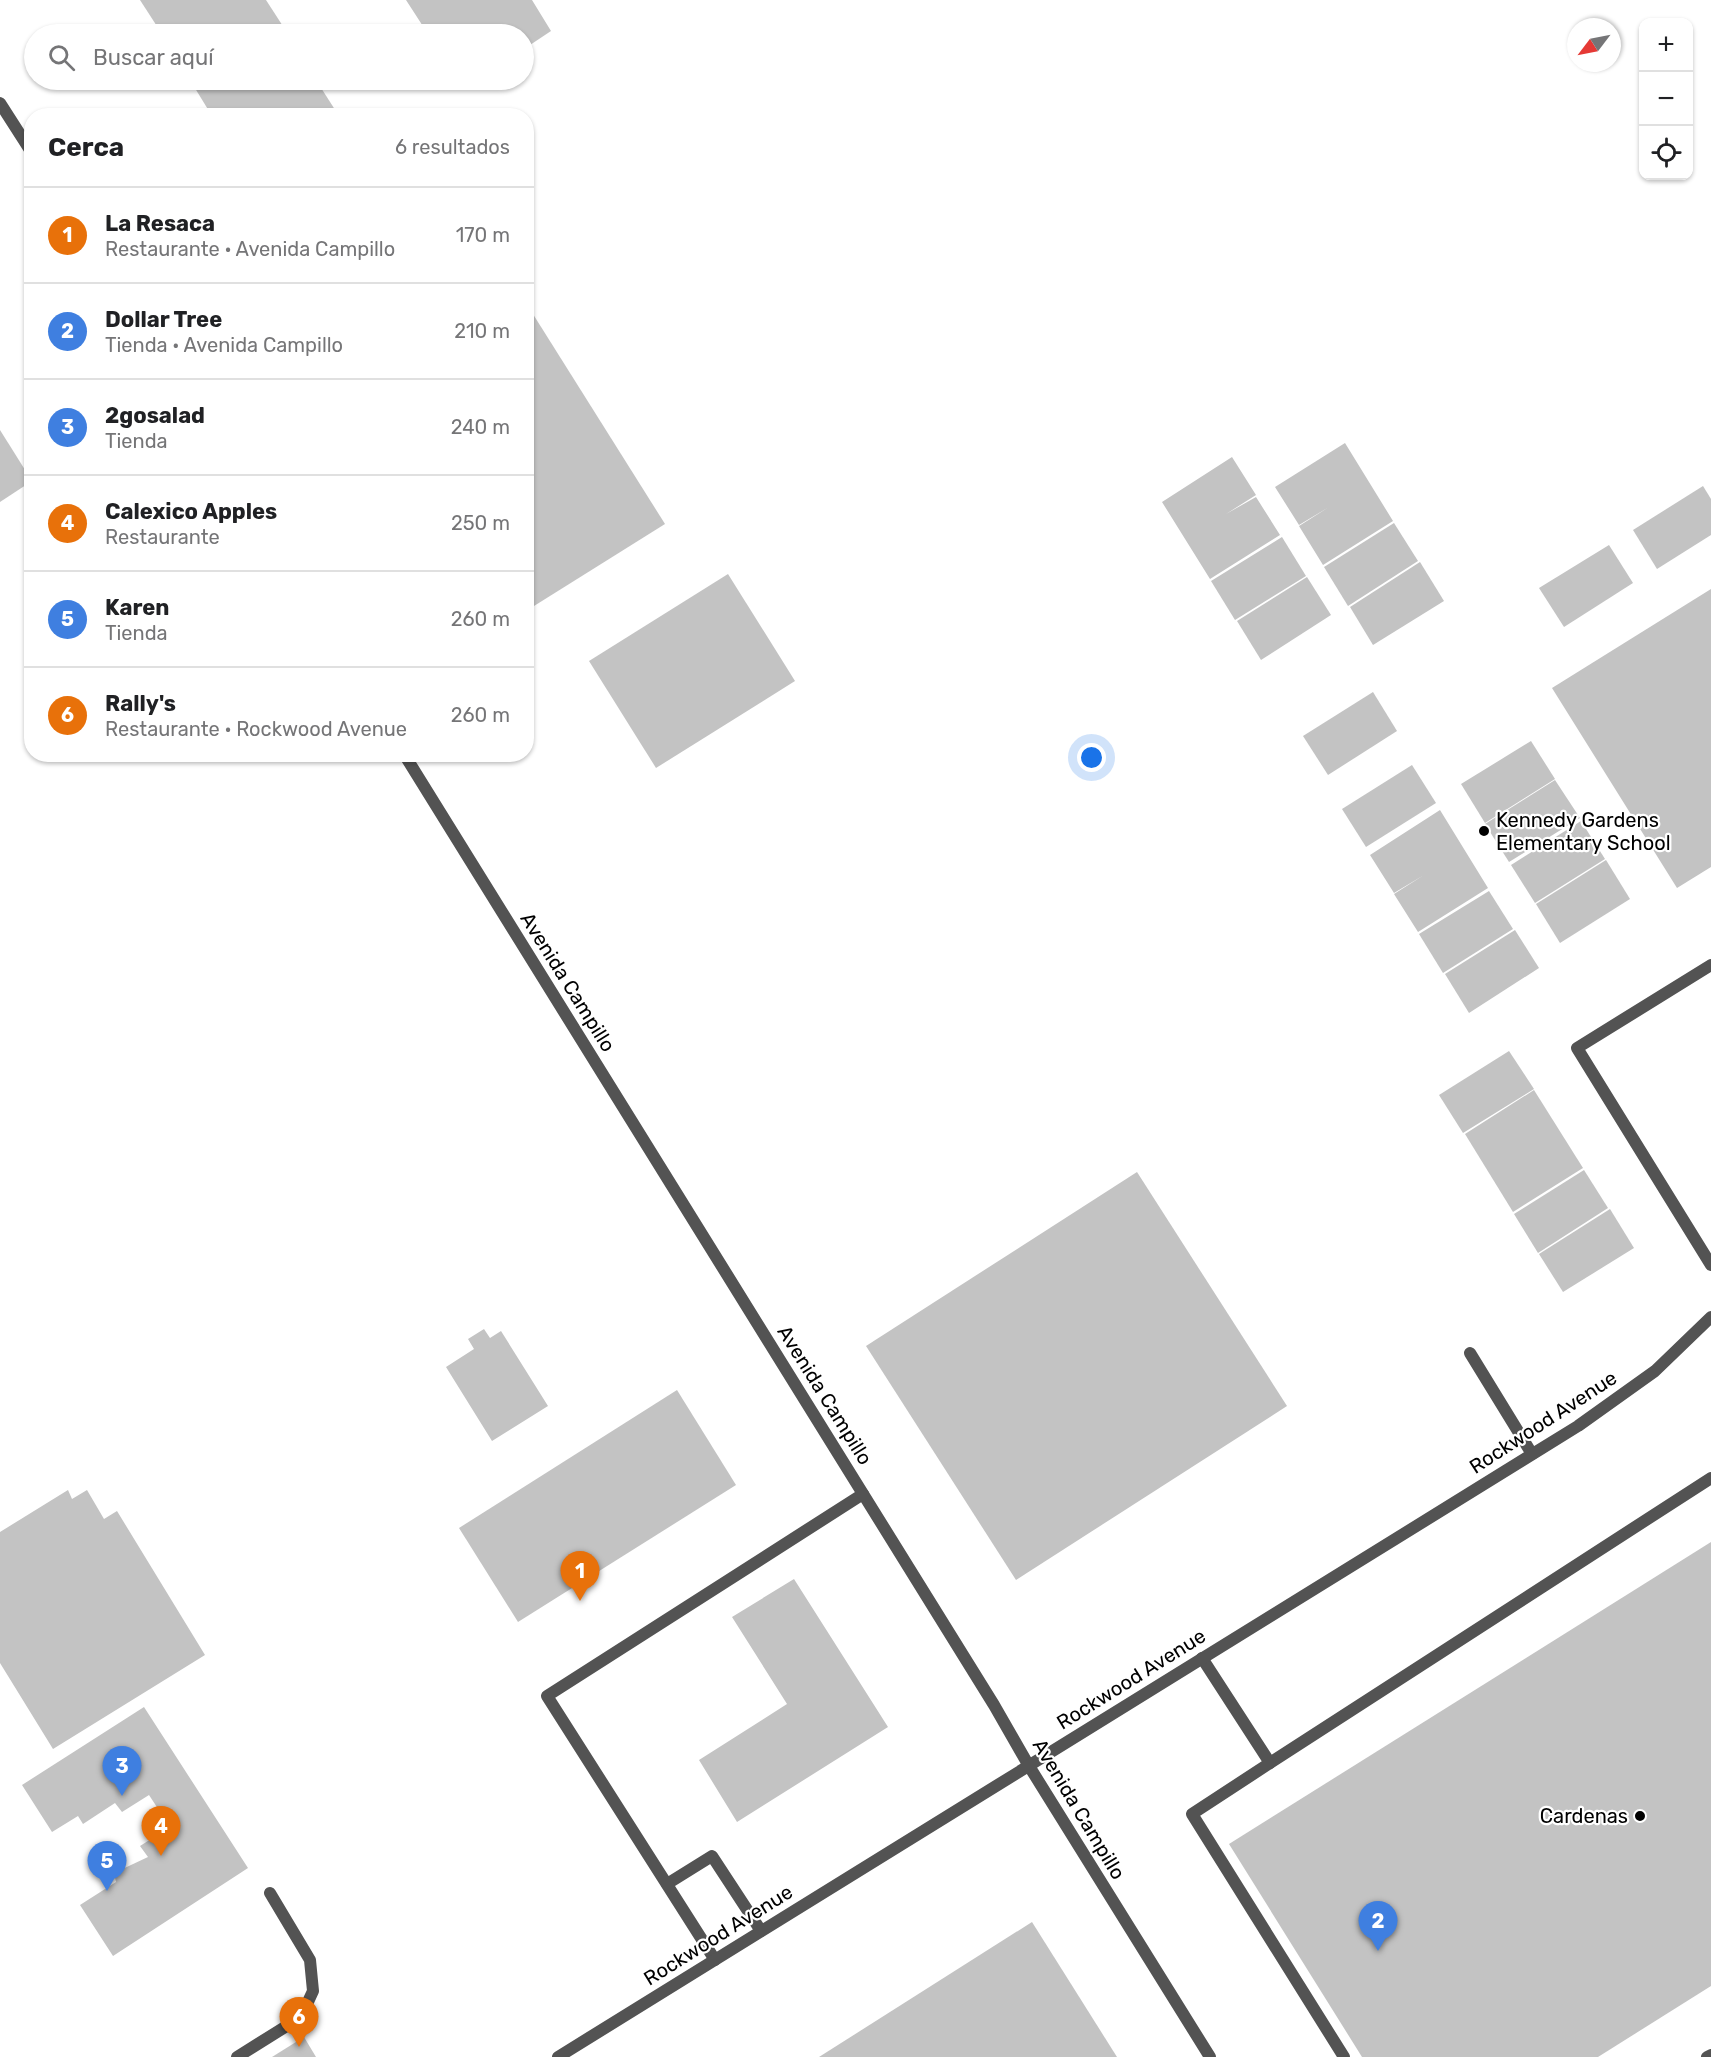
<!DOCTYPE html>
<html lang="es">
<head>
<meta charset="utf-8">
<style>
  :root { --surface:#fff; --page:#f2f2f2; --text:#202124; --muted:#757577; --line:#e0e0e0; --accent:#000 }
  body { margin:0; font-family:Rubik,sans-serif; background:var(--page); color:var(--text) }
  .controls { position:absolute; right:18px; top:18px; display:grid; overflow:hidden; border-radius:12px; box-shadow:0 2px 4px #0004 }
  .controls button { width:54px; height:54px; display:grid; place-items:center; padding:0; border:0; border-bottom:2px solid var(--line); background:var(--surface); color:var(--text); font:30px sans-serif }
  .compass { position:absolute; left:1567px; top:18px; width:54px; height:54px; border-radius:50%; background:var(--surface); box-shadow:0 2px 4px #0004; rotate:238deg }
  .you { position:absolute; left:1092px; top:758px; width:21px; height:21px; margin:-15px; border:4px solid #fff; border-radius:50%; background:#1a73e8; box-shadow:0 0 0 9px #1a73e833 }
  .badge { display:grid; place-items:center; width:39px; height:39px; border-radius:50%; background:var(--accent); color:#fff; font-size:20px; font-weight:700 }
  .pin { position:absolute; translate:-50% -50px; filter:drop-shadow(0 2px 3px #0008) }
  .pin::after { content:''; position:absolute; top:32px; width:21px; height:18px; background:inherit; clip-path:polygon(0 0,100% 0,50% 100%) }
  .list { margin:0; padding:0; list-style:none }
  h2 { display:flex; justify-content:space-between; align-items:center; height:78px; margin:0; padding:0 24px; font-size:26px }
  h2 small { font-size:20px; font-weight:400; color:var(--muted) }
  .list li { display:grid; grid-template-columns:39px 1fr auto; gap:18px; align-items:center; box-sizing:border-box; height:96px; padding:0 24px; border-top:2px solid var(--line) }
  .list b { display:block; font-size:22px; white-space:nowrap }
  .list p { margin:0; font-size:20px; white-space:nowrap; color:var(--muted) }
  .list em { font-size:20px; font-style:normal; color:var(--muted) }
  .icon { flex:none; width:33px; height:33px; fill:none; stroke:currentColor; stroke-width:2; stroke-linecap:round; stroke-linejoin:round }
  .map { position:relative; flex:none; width:1711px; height:2057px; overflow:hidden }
  .search { position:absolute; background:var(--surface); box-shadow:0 2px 4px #0004; left:24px; top:24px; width:510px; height:66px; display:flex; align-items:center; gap:15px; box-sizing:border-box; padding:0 21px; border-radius:33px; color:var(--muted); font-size:22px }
  .panel { position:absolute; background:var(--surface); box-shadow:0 2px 4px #0004; left:24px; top:108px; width:510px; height:654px; border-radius:24px }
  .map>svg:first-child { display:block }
</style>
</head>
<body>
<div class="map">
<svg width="1711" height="2057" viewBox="0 0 1711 2057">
  <rect width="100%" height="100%" fill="#fff"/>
  <g fill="#c3c3c3">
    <path d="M140,0h126l22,34h-126z"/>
    <path d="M406,0h126l19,31 -27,18v-15h-96z"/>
    <path d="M190,80h126l23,36h-127z"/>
    <path d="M456,80h18l-13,8z"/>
    <path d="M526,303l139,221 -139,87z"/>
    <path d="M0,430l32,51 -32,21z"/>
    <path d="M1345,443l48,78 -70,44 -24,-39 30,-19 -30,18 -24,-38z"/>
    <path d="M1232,457l24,38 -30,19 30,-17 24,38 -70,44 -48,-77z"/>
    <path d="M1703,486l8,13v36l-54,34 -24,-39z"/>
    <path d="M1394,523l24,38 -70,45 -24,-39z"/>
    <path d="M1282,537l24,39 -71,44 -24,-39z"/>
    <path d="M1609,545l24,38 -69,44 -25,-39z"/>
    <path d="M1420,562l24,39 -71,44 -23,-38z"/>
    <path d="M728,574l67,107 -139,87 -67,-107z"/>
    <path d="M1307,577l24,38 -70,45 -24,-39z"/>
    <path d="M1711,589v278l-34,21 -125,-200z"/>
    <path d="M1373,692l24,39 -69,44 -25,-39z"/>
    <path d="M1531,741l24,38 -70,44 -24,-39z"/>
    <path d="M1412,765l24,38 -70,44 -24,-38z"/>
    <path d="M1555,780l25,38 -71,44 -24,-38z"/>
    <path d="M1440,810l48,78 -70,44 -24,-38 30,-19 -30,18 -24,-38z"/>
    <path d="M1581,821l24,38 -70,44 -24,-38z"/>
    <path d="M1606,860l24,39 -70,44 -24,-39z"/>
    <path d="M1489,891l24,38 -70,44 -24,-39z"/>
    <path d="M1515,930l24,38 -70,45 -24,-39z"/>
    <path d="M1509,1051l25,38 -71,44 -24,-38z"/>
    <path d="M1534,1090l49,78 -70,44 -48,-78z"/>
    <path d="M1584,1170l24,38 -70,45 -24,-39z"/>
    <path d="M1137,1172l150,234 -271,174 -150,-234z"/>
    <path d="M1610,1209l24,39 -71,44 -24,-38z"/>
    <path d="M484,1329l6,9 11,-7 47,75 -56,35 -46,-74 28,-18 -6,-10z"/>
    <path d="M677,1390l59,95 -218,137 -59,-94z"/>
    <path d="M68,1490l4,9 15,-9 17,29 13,-8 88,144 -152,94 -53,-86v-131z"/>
    <path d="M1711,1542v444l-113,71h-236l-133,-213z"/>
    <path d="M794,1579l94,148 -151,95 -38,-62 88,-56 -55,-87z"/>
    <path d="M144,1707l104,161 -135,88 -33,-51 36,-23 -2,-9 34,-16 -8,-11 30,-19 -21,-32 -27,17 -7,-9 -32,21 -5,-8 -26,16 -30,-47z"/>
    <path d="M1032,1922l85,135h-298z"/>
    <path d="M304,2037l12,20h-44z"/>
  </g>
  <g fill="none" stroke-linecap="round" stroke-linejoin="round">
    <g stroke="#535353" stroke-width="12">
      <path d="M1711,965l-134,83 134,217"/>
      <path d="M1470,1353l62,101"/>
      <path d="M1202,1658l68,105 441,-285"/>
      <path d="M1270,1763l-78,51 152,243"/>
      <path d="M667,1884l45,-28 49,75"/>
      <path d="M715,1960l-168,-264 316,-202"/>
      <path d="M237,2057l64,-40 12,-26 -3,-31 -40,-67"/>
      <path d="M1707,2057l4,-2"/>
    </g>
    <g stroke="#535353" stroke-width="12">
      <path d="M0,103l32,50"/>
      <path d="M404,754l590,951 35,61 181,291"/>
    </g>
    <path stroke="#535353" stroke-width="12" d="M558,2057l1020,-631 77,-55 56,-54"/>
  </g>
  <g fill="#000" stroke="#fff" stroke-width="2">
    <circle cx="1484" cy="831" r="6"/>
    <circle cx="1640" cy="1816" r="6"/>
  </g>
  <g text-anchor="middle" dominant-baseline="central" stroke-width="4.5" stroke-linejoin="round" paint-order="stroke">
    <g font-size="20" fill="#000" stroke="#fff" text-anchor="start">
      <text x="1496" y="820">Kennedy Gardens<tspan x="1496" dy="23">Elementary School</tspan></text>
      <text x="1628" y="1816" text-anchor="end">Cardenas</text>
    </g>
    <g font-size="20" fill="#000" stroke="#fff">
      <text transform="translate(568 982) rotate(58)">Avenida Campillo</text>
      <text transform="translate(825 1395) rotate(58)">Avenida Campillo</text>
      <text transform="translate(1543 1422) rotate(-33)">Rockwood Avenue</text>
      <text transform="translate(1131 1679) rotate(-32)">Rockwood Avenue</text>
      <text transform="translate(1079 1809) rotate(59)">Avenida Campillo</text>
      <text transform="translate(718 1935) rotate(-32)">Rockwood Avenue</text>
    </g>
  </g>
</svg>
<div class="controls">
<button>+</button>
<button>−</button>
<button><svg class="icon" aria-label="locate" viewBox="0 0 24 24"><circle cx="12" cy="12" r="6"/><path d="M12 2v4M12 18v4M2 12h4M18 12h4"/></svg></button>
</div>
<svg class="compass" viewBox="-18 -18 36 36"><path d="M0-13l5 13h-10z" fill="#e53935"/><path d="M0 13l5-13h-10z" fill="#757577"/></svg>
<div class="you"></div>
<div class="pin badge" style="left:580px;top:1601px;background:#e8710a">1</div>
<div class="pin badge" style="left:1378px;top:1951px;background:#3f7fe0">2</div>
<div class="pin badge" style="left:122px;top:1796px;background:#3f7fe0">3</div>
<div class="pin badge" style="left:161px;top:1856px;background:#e8710a">4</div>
<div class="pin badge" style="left:107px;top:1891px;background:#3f7fe0">5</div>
<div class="pin badge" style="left:299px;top:2047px;background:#e8710a">6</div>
<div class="search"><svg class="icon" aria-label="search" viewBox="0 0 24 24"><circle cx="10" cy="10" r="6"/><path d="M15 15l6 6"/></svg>Buscar aquí</div>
<section class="panel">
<h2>Cerca<small>6 resultados</small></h2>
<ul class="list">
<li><span class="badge" style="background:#e8710a">1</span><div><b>La Resaca</b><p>Restaurante · Avenida Campillo</p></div><em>170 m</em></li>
<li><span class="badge" style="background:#3f7fe0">2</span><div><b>Dollar Tree</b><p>Tienda · Avenida Campillo</p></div><em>210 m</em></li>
<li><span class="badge" style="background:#3f7fe0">3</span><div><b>2gosalad</b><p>Tienda</p></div><em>240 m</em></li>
<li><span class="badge" style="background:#e8710a">4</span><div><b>Calexico Apples</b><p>Restaurante</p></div><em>250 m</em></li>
<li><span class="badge" style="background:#3f7fe0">5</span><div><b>Karen</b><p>Tienda</p></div><em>260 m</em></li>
<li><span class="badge" style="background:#e8710a">6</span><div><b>Rally's</b><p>Restaurante · Rockwood Avenue</p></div><em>260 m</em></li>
</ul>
</section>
</div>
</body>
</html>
